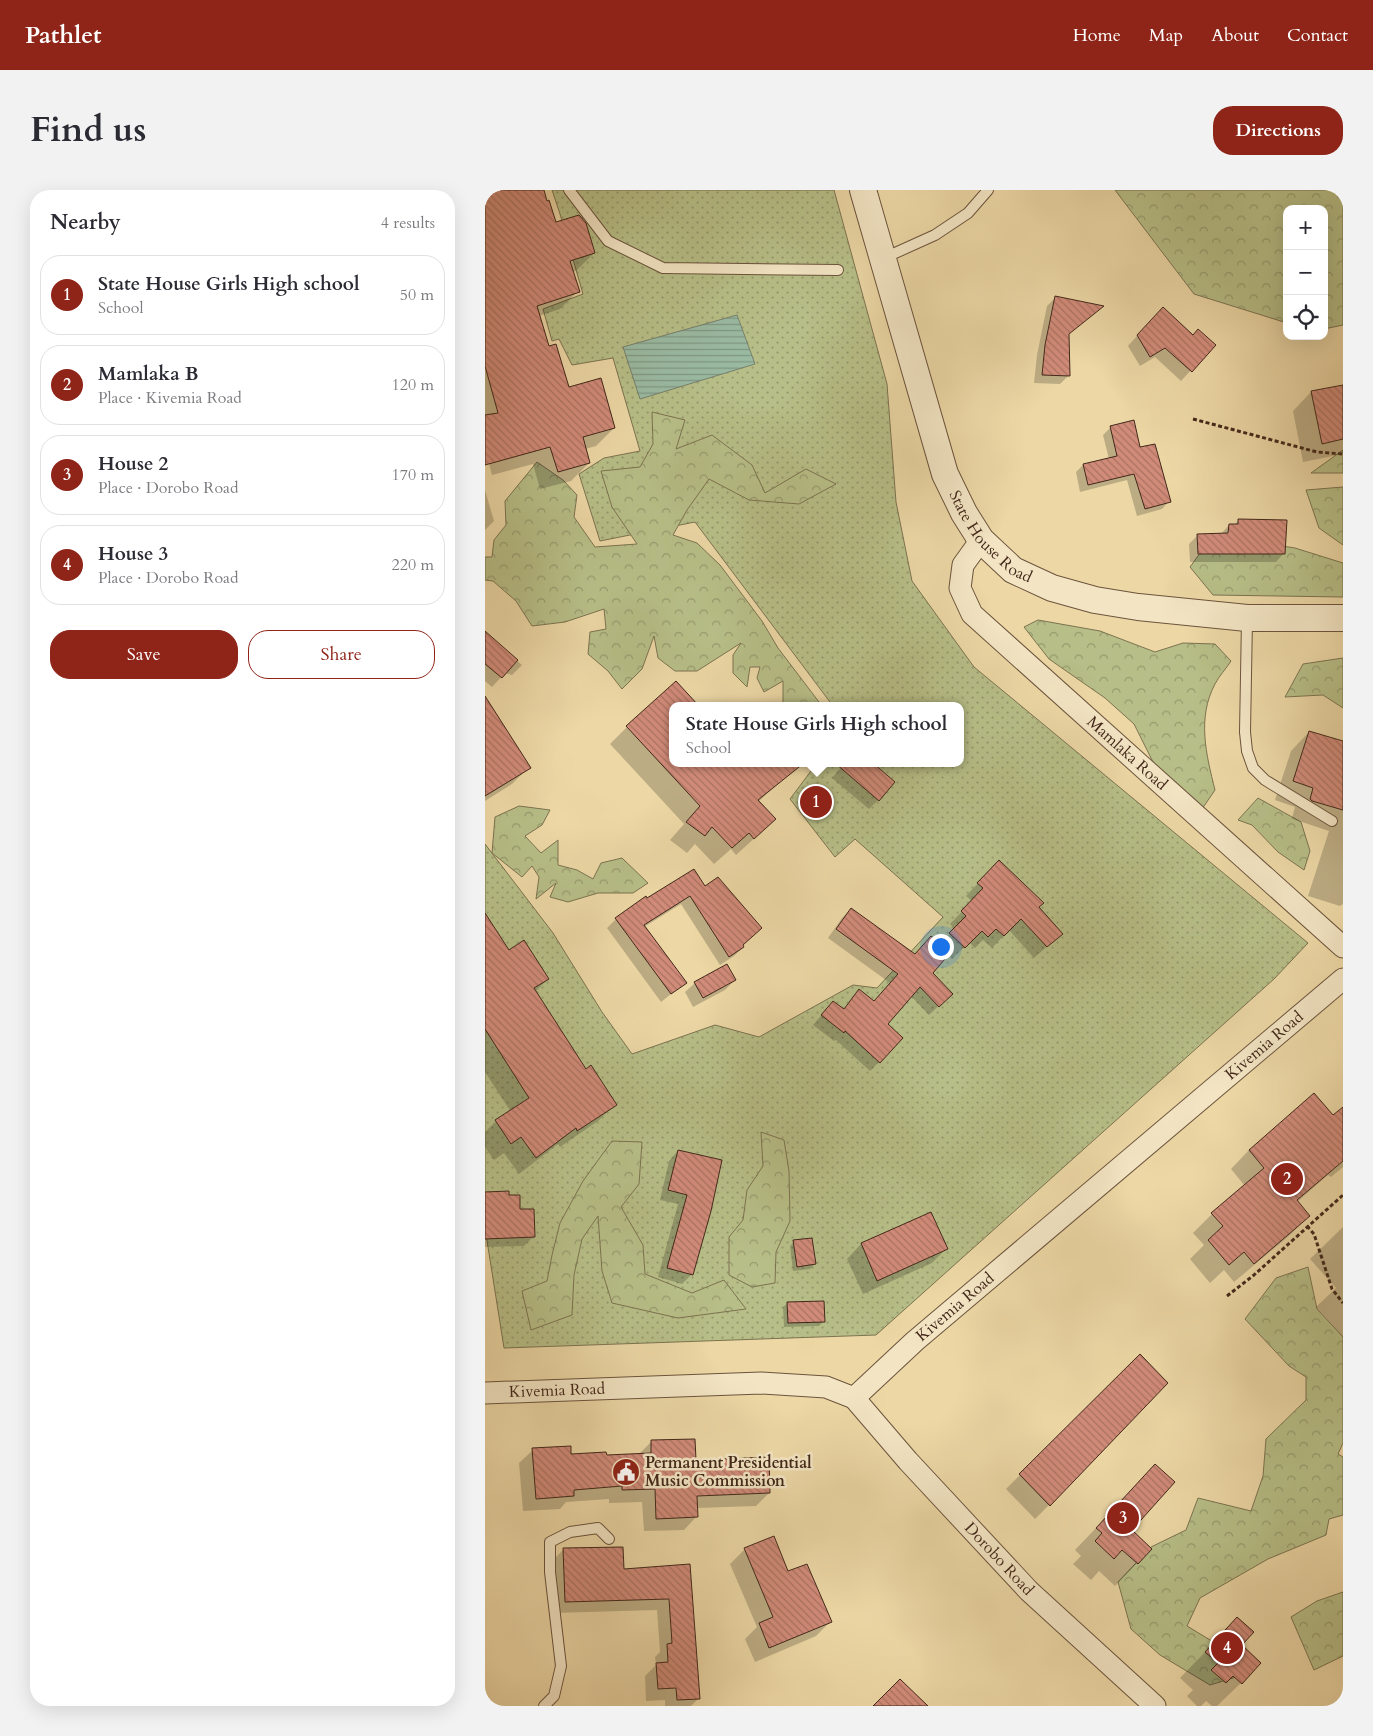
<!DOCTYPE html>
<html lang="en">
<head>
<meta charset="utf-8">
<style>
  :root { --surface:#fff; --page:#f2f2f3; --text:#2b2b33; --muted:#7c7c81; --line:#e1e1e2; --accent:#8f2418 }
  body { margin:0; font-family:Cardo,serif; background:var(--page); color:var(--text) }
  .controls { position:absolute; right:15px; top:15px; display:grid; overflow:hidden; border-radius:10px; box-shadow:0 5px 20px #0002 }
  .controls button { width:45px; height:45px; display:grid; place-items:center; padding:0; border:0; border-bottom:1px solid var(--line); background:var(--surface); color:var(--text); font:25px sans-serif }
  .you { position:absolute; left:455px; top:756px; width:18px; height:18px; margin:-12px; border:4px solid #fff; border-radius:50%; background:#1a73e8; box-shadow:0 0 0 8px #1a73e833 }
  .badge { display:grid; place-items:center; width:32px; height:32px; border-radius:50%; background:var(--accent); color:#fff; font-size:16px; font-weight:700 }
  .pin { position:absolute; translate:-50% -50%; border:2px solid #fff; box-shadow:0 1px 5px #0006 }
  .popup { position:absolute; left:184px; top:512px; width:295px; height:65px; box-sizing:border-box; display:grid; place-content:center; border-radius:10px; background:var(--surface); filter:drop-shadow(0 1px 4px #0005); font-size:16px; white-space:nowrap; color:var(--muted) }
  .popup b { font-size:19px; color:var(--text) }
  .popup::after { content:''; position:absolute; left:50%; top:100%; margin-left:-10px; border:10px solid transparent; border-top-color:var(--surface) }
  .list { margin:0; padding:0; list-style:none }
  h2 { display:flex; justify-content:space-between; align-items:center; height:65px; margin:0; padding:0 20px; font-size:21px }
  h2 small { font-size:16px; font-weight:400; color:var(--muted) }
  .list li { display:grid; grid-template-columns:32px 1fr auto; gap:15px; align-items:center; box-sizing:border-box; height:80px; margin:0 10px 10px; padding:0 10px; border:1px solid var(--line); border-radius:20px }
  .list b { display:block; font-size:19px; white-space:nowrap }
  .list p { margin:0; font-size:16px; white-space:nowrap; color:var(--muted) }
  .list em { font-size:16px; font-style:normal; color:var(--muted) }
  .actions { display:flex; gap:10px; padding:15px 20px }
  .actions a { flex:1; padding:11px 0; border:1px solid var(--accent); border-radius:20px; text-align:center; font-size:18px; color:var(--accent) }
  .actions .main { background:var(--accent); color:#fff }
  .icon { flex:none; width:28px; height:28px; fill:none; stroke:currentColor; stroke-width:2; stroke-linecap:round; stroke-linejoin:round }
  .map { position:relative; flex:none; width:858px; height:1516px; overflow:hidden; border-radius:20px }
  header { display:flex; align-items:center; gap:30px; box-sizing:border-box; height:70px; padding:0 25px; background:var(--accent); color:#fff }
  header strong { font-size:24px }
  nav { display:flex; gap:28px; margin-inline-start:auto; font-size:18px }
  .intro { display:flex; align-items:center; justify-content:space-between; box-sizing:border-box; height:120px; padding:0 30px }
  h1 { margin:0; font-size:35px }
  .button { padding:12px 22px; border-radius:20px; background:var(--accent); color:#fff; font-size:18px; font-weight:700 }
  main { display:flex; gap:30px; padding:0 30px }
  aside { flex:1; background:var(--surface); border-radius:20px; box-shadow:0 5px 20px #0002 }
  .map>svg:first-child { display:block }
</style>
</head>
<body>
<header>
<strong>Pathlet</strong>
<nav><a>Home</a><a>Map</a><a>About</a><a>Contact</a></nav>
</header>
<div class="intro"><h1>Find us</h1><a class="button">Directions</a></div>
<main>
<aside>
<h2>Nearby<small>4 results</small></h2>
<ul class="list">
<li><span class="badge">1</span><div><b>State House Girls High school</b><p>School</p></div><em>50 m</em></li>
<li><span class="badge">2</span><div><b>Mamlaka B</b><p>Place · Kivemia Road</p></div><em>120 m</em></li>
<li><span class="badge">3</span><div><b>House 2</b><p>Place · Dorobo Road</p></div><em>170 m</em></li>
<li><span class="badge">4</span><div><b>House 3</b><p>Place · Dorobo Road</p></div><em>220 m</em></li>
</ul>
<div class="actions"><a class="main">Save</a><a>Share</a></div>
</aside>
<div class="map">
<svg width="858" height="1516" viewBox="0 0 858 1516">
  <defs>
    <pattern id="grass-dots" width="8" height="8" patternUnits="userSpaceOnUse" patternTransform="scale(1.25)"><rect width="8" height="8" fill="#b7be87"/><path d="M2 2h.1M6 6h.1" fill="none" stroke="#969a6e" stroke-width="1.8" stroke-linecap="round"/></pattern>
    <pattern id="forest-crowns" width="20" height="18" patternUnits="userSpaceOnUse" patternTransform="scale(1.25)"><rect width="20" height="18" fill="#b7be87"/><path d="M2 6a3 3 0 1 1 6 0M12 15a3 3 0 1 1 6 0" fill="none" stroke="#969a6e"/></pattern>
    <pattern id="water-rules" width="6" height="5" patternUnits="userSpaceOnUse" patternTransform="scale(1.25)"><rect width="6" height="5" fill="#9abaa2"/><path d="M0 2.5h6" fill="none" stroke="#7f9783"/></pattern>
    <pattern id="building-back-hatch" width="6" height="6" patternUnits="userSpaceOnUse" patternTransform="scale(1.25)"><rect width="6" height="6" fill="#d18b79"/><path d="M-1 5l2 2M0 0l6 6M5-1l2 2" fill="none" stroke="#ab7262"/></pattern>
  </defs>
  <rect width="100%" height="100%" fill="#ecd7a5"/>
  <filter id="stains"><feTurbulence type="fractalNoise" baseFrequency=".004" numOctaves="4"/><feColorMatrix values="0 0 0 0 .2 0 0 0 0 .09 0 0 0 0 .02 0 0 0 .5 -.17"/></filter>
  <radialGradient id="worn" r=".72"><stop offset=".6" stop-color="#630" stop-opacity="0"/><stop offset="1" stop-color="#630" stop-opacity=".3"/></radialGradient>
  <path fill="url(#grass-dots)" stroke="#7c7350" d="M67,0h282l53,194 9,118 16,79 62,86 334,276 -34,36 -398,356 -372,13 -19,-120v-384l68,89 49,79 30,42 83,-29 44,12 94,-52 24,3 66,-71 -88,-78 -20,18 -45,-58 27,-36h143v-57h-127l-138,-184 -95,19 -21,-67 25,-16 36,-7 -27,-93 -41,7 -13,-26 -7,2 -9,-32 40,-15 -23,-80z"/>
  <g fill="url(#forest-crowns)" stroke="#7c7350">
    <path d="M630,0h228v135l-19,4v-120h-37v114l-93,-29z"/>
    <path d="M167,222l33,8 -9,29 36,-14 40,30 13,28 41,-24 30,15 -37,20 -50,-4 -40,-21 -22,31 -14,25 24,8 23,22 42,56 16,27 44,58h-39v-25l-19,11 -7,-14 3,-11h-10l-3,20 -14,-14v-18l8,-12 -44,28h-22l-17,-13 -4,-22 -12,33 -20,20 -14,-18 -20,-17 2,-22 16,-3 -2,-20 -39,13 -33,4 -16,-25 -23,-20 -8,-1v-23h7l2,-17 12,-15 -1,-24 32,-39 26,18 14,15 -3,22 21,30 42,-3 -25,-37 -11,-36 39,-4 13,-23z"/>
    <path d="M858,260v23h-32z"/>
    <path d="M858,297v58l-24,-17 -13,-38z"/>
    <path d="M728,345l82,13 48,15v34l-130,-2 -23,-28z"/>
    <path d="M553,430l62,11 55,21 28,-9 32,1 16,17c-5,8 -12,15 -16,23 -18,34 -9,70 0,106l-13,19 -44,-37 -24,-48 -29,-26 -56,-39 -25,-32z"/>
    <path d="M858,468v50l-20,-13 -38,2 18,-33z"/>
    <path d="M773,608l43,24 9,29 -6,19 -26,-18 -26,-27 -14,-5z"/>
    <path d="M34,616l31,4 -8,15 -17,11 16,17 17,-13v25l19,5 16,9 8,-16 21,-5 26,25 -15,10h-35l-30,9 -18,-5 6,-14 -20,16 3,-22 -7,-11 -10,11 -30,-24 3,-36z"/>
    <path d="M276,942l23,8 5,31 1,50 -14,31 -1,31 -23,4 -23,-12v-38l14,-17 4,-30 16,-24z"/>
    <path d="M127,951l30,1 -3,42 -18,23 22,38 2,29 47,19 32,-13 22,29 -68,9 -66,-15 -10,-32 -4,-55 -16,23 -8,36 -2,40 -41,15 -9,-39 25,-10 5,-26 8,-32 23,-42z"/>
    <path d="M823,1077l9,42 26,28v106l-5,11 5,3v58l-14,4 -3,16 -58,24 -68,39 -13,28 33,20 23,29 -33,10 -50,-30 -29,-26 -13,-47 33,-35 35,-17 12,-32 53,13 12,-35 3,-37 40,-39v-23l-17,-11 -44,-47 31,-41z"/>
    <path d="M858,1402v64l-29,14 -23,-53 26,-16z"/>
  </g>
  <path fill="url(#water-rules)" stroke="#77806c" d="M252,125l18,49 -115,35 -17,-52z"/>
  <g fill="#0003">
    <path d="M0,0h57l14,34 38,29 -18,18 -4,1 6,19 -18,18 -21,7 10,31 20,41 45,40 -18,18 -11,3 4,14 -18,18 -31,8 -7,-25 -41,11 -7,-27z"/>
    <path d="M570,108l46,9 -34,28 2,40 -9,9 -26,-1 3,-28 10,-49z"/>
    <path d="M668,128l61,27 -33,36 -26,-24 -15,9 -12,-20z"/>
    <path d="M858,196v68l-40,8 -10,-51 18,-19z"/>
    <path d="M626,237l28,22 30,52 -7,8 -25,7 -10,-36 -47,12 -4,-20 7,-7 26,-6 -6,-24z"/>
    <path d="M0,300l9,31 -9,9z"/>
    <path d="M754,330l45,33 -8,9h-86l-1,-18 9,-9 23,-1 8,-9h5z"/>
    <path d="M0,443l37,32 -10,10 -7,-2 -13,14 -7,-6z"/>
    <path d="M187,516v57l119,9 -33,30 -1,34 -21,19 -5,-6 -17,15 -19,-20 -8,9 -17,-13 14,-16 -74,-80 17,-17z"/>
    <path d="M0,532l44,45 -17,17 -27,17z"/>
    <path d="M824,542l34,11v161l-3,2 -32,-10 21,-65 -36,-12 -1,-1 3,-11 -20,-7 16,-49z"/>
    <path d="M360,573l33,37 -9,9 -37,-31z"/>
    <path d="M502,684l51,33 23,27 -27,24 -25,-28 -17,18 -9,-8 -8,8 -6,-6 -17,17 -5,-5 -16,19 20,21 -22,21 -18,-19 -25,28 -7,38 -9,9 -34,-31 -2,1 -21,-16 20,-23 10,8 17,-19 14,11 16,-19 -62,-45 14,-20 9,-9 64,46 24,-11 16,-15 -5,-5 22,-23 -6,-5z"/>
    <path d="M220,698l38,59 -9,9 -14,9 -39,-61 -37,23 41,56 -24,19 -54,-74 9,-9 31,-19z"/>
    <path d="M0,725l24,37 39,27 -13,13 50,78 30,34 -17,17 -38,26 -2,-3 -39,30 -15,-21 -10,7 -9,-13v-15l11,-11 15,-9 -26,-40z"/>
    <path d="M250,790l-10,10 -32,17 -8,-15 10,-9z"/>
    <path d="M858,919v58l-12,10 -3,-2 -31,27 12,14 -19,19 -56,47 -10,-12 -14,13 -20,-24 14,-14 -11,-12 19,-19 33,-28 -14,-17 18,-19 84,-33z"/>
    <path d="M193,961l43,10 -29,113 -10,10 -24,-7 20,-73 -18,-4 9,-39z"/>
    <path d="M0,1003l23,3 11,14 15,26 -10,10 -39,1z"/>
    <path d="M445,1024l16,35 -14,14 -69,31 -16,-35 14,-15z"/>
    <path d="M858,1037v110l-27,-30 20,-19 -26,-29z"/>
    <path d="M309,1052l21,22 -5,5 -17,2 -3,-25z"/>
    <path d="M303,1113l35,19 -4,4 -35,1 -1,-20z"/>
    <path d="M655,1166l-91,149 -14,14 -29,-30z"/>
    <path d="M166,1252l118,51 -13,13 -59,2v8l-13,14 -40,1 -2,-29 -33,1v-4l-43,3 -6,7 -37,2 -4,-48 14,-13 37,6 68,-1z"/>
    <path d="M670,1276l-25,64 21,19 -36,37 -16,-15 -8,9 -18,-16 8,-8 -6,-6z"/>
    <path d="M79,1359l59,22 66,-5 10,132 -8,8h-26v-6l-19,1 -1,-25 11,-11 -1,-8 5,-5 -3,-42 -104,3 -2,-51z"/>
    <path d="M260,1359l43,24 42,49 -14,14 -61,26 -10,-23 12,-12 -27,-63z"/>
    <path d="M752,1429l3,26 1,38 -24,23h-5l-6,-5 -5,5h-4l-10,-10 6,-6 -13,-12z"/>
  </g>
  <g fill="url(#building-back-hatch)" stroke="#42281a">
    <path d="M0,0h59l3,11 2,-1 7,22 23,-7 7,8 9,30 -25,8 10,31 -43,14 12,40 7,-2 13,43 32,-9 14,50 -32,9 7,26 -32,9 -8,-25 -65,18v-50l13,-2 -13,-47z"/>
    <path d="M570,106l49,10 -35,28 1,42 -28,-1 3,-30z"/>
    <path d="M678,117l30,28 5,-6 18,16 -24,27 -27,-24 -15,9 -13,-22z"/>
    <path d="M858,195v54l-21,5 -11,-53z"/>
    <path d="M649,230l6,27 15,-3 16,58 -26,7 -11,-35 -46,11 -5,-21 34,-8 -7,-30z"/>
    <path d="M753,329l49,1 -2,34h-87l-1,-20 31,-1 1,-9h9z"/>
    <path d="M0,441l33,29 -16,18 -17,-14z"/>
    <path d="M191,491l23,25h-27v57h132l-46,37 18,19 -22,20 -5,-6 -17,15 -20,-21 -7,9 -19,-14 14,-16 -74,-80z"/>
    <path d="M0,506l46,72 -46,28z"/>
    <path d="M824,541l34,10v69l-31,-9 -2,-2 3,-11 -20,-7z"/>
    <path d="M350,573h38l22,19 -16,19z"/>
    <path d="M514,670l45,43 -5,4 24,27 -16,13 -26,-28 -17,17 -8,-7 -8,8 -6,-6 -17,17 -16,-15 17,-17 -5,-5 22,-23 -6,-5z"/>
    <path d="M209,679l11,17 13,-9 44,51 -19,17 1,2 -15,10 -39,-61 -46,29 43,58 -16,11 -56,-76 31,-22 1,2z"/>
    <path d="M366,718l64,46 16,-18 20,16 -18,21 20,21 -14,13 -19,-20 -32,37 15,14 -23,25 -35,-32 -1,2 -23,-18 12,-14 11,8 15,-20 15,12 24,-27 -62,-45z"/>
    <path d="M0,723l24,37 15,-10 25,39 -15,9 52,81 5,-4 26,40 -40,26 -1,-3 -40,30 -15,-21 -10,7 -16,-24 34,-22 -44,-69z"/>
    <path d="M242,774l9,16 -33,18 -9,-16z"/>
    <path d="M829,903l19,22 10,-8v54l-46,39 13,16 -56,48 -10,-12 -15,13 -21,-25 15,-14 -12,-13 53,-45 -15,-18z"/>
    <path d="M193,960l44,10 -11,51 -18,64 -26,-7 20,-73 -19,-5z"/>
    <path d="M24,1001v4h11v14h14l1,28 -50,2v-47z"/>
    <path d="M446,1022l17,37 -71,32 -16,-38z"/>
    <path d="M327,1048l4,26 -19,3 -4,-27z"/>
    <path d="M339,1111l1,21 -37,1 -1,-21z"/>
    <path d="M655,1164l28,29 -118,123 -31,-32z"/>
    <path d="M210,1249l1,21 73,-3 1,36 -73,3 1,21 -42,2 -1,-30 -33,1v-4l-48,4v6l-38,3 -4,-51 39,-2v8l35,-2 1,3 44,-2v-13z"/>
    <path d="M670,1274l20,18 -43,48 20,19 -14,15 -16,-14 -8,9 -19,-18 7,-8 -6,-5z"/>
    <path d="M289,1346l14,35 19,-7 25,58 -63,26 -10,-25 14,-6 -29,-69z"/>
    <path d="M138,1357l1,22 66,-5 10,135 -23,1 -1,-12 -18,1 -2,-26 12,-1 -1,-18 5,-1 -3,-44 -104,3 -2,-54z"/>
    <path d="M752,1427l17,15 -12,13 19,18 -19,21 -9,-8 -7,7 -15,-13 7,-7 -13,-11z"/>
    <path d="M415,1489l28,27h-55z"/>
  </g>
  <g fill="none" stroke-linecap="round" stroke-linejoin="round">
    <g stroke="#6c543d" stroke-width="12">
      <g id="service">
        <path d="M84,0l39,51 55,27 175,2"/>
        <path d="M399,68l51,-23 33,-22 20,-23"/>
        <path d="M762,429l-2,113 2,19 6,17 12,12 67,41"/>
        <path d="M59,1516l10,-10 7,-30 -11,-94v-30l20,-10 28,-4 11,11"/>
      </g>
    </g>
    <g stroke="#6c543d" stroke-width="23">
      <g id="minor">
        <path id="s1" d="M496,350l-18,25 -3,23 12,26 371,333"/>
        <path id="s2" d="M0,1203l276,-10 65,4 28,11 54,63 121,130 126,115"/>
        <path id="s3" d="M369,1208l61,-57 428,-362"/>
      </g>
    </g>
    <g stroke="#6c543d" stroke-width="28">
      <g id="tertiary">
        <path id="s4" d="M378,0l82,284 19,39 17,27 32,30 39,18 43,12 43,7 109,11h96"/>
      </g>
    </g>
    <g stroke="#42281a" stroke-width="3" stroke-dasharray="4 2.5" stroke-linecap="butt">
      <path d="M708,229l124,33 26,2"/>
      <path d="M822,1036l7,8 18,55 11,14"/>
      <path d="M742,1106l27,-21 89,-80"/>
    </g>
    <use href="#service" stroke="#f3e5c4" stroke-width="10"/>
    <use href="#minor" stroke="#f3e5c4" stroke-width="21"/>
    <use href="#tertiary" stroke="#f3e5c4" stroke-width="26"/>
  </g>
  <defs>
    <g id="civic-disc" transform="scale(1.4375)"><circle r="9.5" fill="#8f2418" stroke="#f3e5c4"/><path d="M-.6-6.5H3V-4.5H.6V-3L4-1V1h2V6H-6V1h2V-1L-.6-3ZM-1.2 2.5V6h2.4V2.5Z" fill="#fff"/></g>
  </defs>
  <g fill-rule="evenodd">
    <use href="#civic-disc" x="141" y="1282"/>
  </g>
  <g text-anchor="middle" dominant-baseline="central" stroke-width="5" stroke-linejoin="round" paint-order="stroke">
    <g font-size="16" fill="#42281a" stroke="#f3e5c4">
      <text stroke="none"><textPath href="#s4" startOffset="375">State House Road</textPath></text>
      <text stroke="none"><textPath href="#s1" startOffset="291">Mamlaka Road</textPath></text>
      <text stroke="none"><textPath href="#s3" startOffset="541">Kivemia Road</textPath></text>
      <text stroke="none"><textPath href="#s3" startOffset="136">Kivemia Road</textPath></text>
      <text stroke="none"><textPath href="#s2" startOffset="72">Kivemia Road</textPath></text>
      <text stroke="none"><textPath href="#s2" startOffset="588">Dorobo Road</textPath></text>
    </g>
    <g font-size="16" font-weight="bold" fill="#42281a" stroke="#f3e5c4" text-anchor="start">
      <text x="160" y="1273">Permanent Presidential<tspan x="160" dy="18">Music Commission</tspan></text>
    </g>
  </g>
  <rect width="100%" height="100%" filter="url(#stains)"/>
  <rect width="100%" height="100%" fill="url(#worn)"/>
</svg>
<div class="controls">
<button>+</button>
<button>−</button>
<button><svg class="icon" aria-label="locate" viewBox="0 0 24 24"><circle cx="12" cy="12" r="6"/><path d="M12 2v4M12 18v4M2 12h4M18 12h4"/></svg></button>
</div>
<div class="you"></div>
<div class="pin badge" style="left:331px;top:612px">1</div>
<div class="popup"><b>State House Girls High school</b>School</div>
<div class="pin badge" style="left:802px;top:989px">2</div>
<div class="pin badge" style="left:638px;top:1328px">3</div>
<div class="pin badge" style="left:742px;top:1458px">4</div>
</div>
</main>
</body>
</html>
